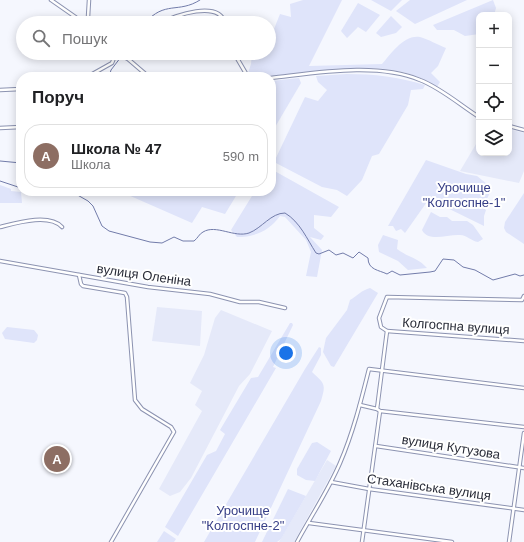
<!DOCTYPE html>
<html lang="uk">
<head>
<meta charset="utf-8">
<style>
  :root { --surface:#fff; --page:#f6f6f6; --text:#202124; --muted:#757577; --line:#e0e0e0; --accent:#db2777 }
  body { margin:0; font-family:Arial,sans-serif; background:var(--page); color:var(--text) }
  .controls { position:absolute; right:12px; top:12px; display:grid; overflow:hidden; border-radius:8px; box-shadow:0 2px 10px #0003 }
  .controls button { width:36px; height:36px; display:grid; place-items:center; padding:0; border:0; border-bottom:1px solid var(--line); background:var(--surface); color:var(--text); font:20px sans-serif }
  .you { position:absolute; left:286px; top:353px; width:14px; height:14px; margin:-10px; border:3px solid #fff; border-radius:50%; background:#1a73e8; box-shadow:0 0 0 6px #1a73e833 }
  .badge { display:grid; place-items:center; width:26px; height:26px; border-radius:50%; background:var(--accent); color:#fff; font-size:13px; font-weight:700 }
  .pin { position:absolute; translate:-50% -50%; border:2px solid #fff; box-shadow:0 1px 4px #0006 }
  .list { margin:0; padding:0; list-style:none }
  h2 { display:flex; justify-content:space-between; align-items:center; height:52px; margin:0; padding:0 16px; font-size:17px }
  h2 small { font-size:13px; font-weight:400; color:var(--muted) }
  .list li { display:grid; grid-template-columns:26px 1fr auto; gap:12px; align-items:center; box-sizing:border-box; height:64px; margin:0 8px 8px; padding:0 8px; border:1px solid var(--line); border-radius:16px }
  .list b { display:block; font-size:15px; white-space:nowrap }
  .list p { margin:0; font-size:13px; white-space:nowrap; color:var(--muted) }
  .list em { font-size:13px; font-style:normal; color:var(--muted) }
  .icon { flex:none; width:22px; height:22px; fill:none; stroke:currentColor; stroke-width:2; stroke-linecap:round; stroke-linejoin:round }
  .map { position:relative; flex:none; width:524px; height:542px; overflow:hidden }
  .search { position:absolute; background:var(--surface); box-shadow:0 2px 10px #0003; left:16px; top:16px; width:260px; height:44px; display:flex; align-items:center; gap:10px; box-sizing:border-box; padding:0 14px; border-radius:22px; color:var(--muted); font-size:15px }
  .panel { position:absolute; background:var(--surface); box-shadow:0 2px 10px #0003; left:16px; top:72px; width:260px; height:124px; border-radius:16px }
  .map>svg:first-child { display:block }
</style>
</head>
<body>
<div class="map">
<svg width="524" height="542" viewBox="0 0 524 542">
  <rect width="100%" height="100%" fill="#f5f7fe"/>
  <g fill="#e5e9f9">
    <path d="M509,129l15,4v38l-5,12 -59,-12 19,-32v14h30z"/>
    <path d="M157,307l45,4 -2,35 -48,-5z"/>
    <path d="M221,310l51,21 -22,43 -11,12 -48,92 -11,14 -10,4 -11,-7 43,-78 -7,-6 7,-14 -12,-8 14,-28 11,-37z"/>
    <path d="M327,460l9,6 -42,76h-15z"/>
  </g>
  <g fill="#dfe4fa">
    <path d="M303,0h39l-33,66 73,-2c9,-10 22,-30 38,-27 8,2 18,8 26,11l-8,18 -7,7 9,9 -3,5c-52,-36 -129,-10 -187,-10l-2,-4 3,-9 1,-11h17v-21l5,-3 6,-15 11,3 -1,-13z"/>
    <path d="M371,0h31l-11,11z"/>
    <path d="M410,0h57l-52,24 -19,-13z"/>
    <path d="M493,0l3,8 -2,7h-15v19l-14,2 -11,-6h-17l-4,-5z"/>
    <path d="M358,3l22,12 -14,17 -8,-5 -11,11 -6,-7z"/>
    <path d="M391,16l11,11 -6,6 -15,4 -5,-4z"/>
    <path d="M347,74c27,0 52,3 78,11l-2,4 -12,1 -3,15 -29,49 -7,2 -10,24 -15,16 -10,-6 -15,-3 -48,-25 31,-65 13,4 9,-11 -9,-8 -2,-6z"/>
    <path d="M299,78l2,5 -30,51v-53z"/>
    <path d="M426,160l40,14 11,2 15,12 -6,13 -4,4 1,3 3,2 -2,6v10l-55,-27 -24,34 -4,-4 -5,2 -3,-5h-5z"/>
    <path d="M271,169l68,38 -8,10 -17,-2v13l10,8 -3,4 -11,-3 12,13 -5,27 -11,-1 5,-24 -5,-12 -21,-23 -5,-1c-11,15 -25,21 -43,21l-6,-7 24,-39h16z"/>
    <path d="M0,185l11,4v2l10,1 1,11h-22z"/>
    <path d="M119,191h120l-14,23 -23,-7 -10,16z"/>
    <path d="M524,193v51l-18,-12 -2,-4 1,-6z"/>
    <path d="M431,212l9,5h7l5,4h15l6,4 10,14 -5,3c-7,-1 -11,-7 -18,-7 -12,-1 -31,8 -38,-5z"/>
    <path d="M383,235l15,5 -1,9c12,9 20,8 30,19l-19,2 -10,-9 -19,-9 -1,-7z"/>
    <path d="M370,288l8,5 -44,74 -3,-1 -8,-14 3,-14 21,-28 3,-10c7,-4 12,-10 20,-12z"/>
    <path d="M290,323h2l1,2 -20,42 3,1 -98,168 -13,-9 42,-72 9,-4 9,-17 -5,-4 31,-52 7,-1z"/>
    <path d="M7,327l27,3 4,5 -1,5 -3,3 -29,-4 -3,-6z"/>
    <path d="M319,347l2,1v7l-9,17c13,12 14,12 9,29l-66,141h-51l101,-173z"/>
    <path d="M317,442l14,9 -16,30 -9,-1 -9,-5v-6l15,-26z"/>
    <path d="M288,489l18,7 -25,43 -4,3h-15z"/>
    <path d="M164,531l12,8 -2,3h-17z"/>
  </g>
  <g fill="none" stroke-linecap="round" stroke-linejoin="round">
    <g stroke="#727caa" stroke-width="1">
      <path d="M145,23c20,-23 33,-9 55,-23"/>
      <path d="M109,77l2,-7 13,-17"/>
      <path d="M0,161l21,2"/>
      <path d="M0,181l21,7"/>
      <path d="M27,191l10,4 12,-4"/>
      <path d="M51,191l9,3 14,-1 14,8 5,5 9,20 7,5 41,11 12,1 12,-6 9,4h11c4,-3 5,-7 9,-9 13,-8 31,6 46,1 13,-5 22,-20 36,-20 15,9 22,26 31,40l3,1 10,-4 7,5 7,-2 10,5 6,-6 9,6c0,12 11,12 19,16l5,-3 8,4 30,-3 5,-1 8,-12 11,1 9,7 12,3 18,10 22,-6 5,2 4,-1"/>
    </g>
    <g stroke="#8c93b1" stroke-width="4.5">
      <g id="street">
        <path d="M51,0l33,23"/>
        <path d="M85,23l3,-6 1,-17"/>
        <path d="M161,23c14,-8 58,-23 64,0"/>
        <path d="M121,53l28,24"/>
        <path d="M234,53l14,24"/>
        <path d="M126,58l4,-5"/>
        <path d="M87,77l25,-14 4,-10"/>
        <path d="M271,78c45,-5 106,-16 149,2 21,8 40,25 59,37"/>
        <path d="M0,90l21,-1"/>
        <path d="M509,126l15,4"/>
        <path d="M0,128l21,-1"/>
        <path d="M0,227c16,-4 49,-14 62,0"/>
        <path d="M0,261l148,26 62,7 30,8h19l26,6"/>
        <path d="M79,275l2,9 2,2 42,7 2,4 8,103 7,9 29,18 3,5 -63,110"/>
        <path d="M387,331l137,10"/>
        <path d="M360,405l17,4 3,2 144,16"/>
        <path d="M377,409l10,-78 -6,-4 -2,-9 8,-21 135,3 2,-4"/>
        <path d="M376,446l148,22"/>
        <path d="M331,482l38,7 155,21"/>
        <path d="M309,523l143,19"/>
        <path d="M297,542c14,-26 31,-51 43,-79 13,-30 21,-62 29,-94l155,19"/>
        <path d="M362,542l18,-131"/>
        <path d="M509,542l15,-109"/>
      </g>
    </g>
    <use href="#street" stroke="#fff" stroke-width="2.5"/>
  </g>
  <g text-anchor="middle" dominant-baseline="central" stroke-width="4" stroke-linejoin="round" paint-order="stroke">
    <g font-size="13" fill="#363e86" stroke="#fff">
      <text x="464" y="187">Урочище<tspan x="464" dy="15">"Колгоспне-1"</tspan></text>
      <text x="243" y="510">Урочище<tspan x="243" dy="15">"Колгоспне-2"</tspan></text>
    </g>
    <g font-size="13" fill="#282b37" stroke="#fff">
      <text transform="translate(144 275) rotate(8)">вулиця Оленіна</text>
      <text transform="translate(456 326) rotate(4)">Колгоспна вулиця</text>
      <text transform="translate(451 447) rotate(9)">вулиця Кутузова</text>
      <text transform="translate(429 487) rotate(8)">Стаханівська вулиця</text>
    </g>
  </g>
</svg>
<div class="controls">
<button>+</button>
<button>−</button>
<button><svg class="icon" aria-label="locate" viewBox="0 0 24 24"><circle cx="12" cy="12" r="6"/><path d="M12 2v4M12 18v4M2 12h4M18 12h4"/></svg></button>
<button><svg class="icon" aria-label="layers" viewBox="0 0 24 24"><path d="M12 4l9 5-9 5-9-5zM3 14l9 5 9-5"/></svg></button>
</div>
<div class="you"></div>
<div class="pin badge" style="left:57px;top:459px;background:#8d6e63">A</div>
<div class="search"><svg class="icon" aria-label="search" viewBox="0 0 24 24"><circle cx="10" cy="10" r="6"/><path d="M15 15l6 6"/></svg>Пошук</div>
<section class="panel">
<h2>Поруч<small></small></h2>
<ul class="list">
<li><span class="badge" style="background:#8d6e63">A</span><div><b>Школа № 47</b><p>Школа</p></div><em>590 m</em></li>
</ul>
</section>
</div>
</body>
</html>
